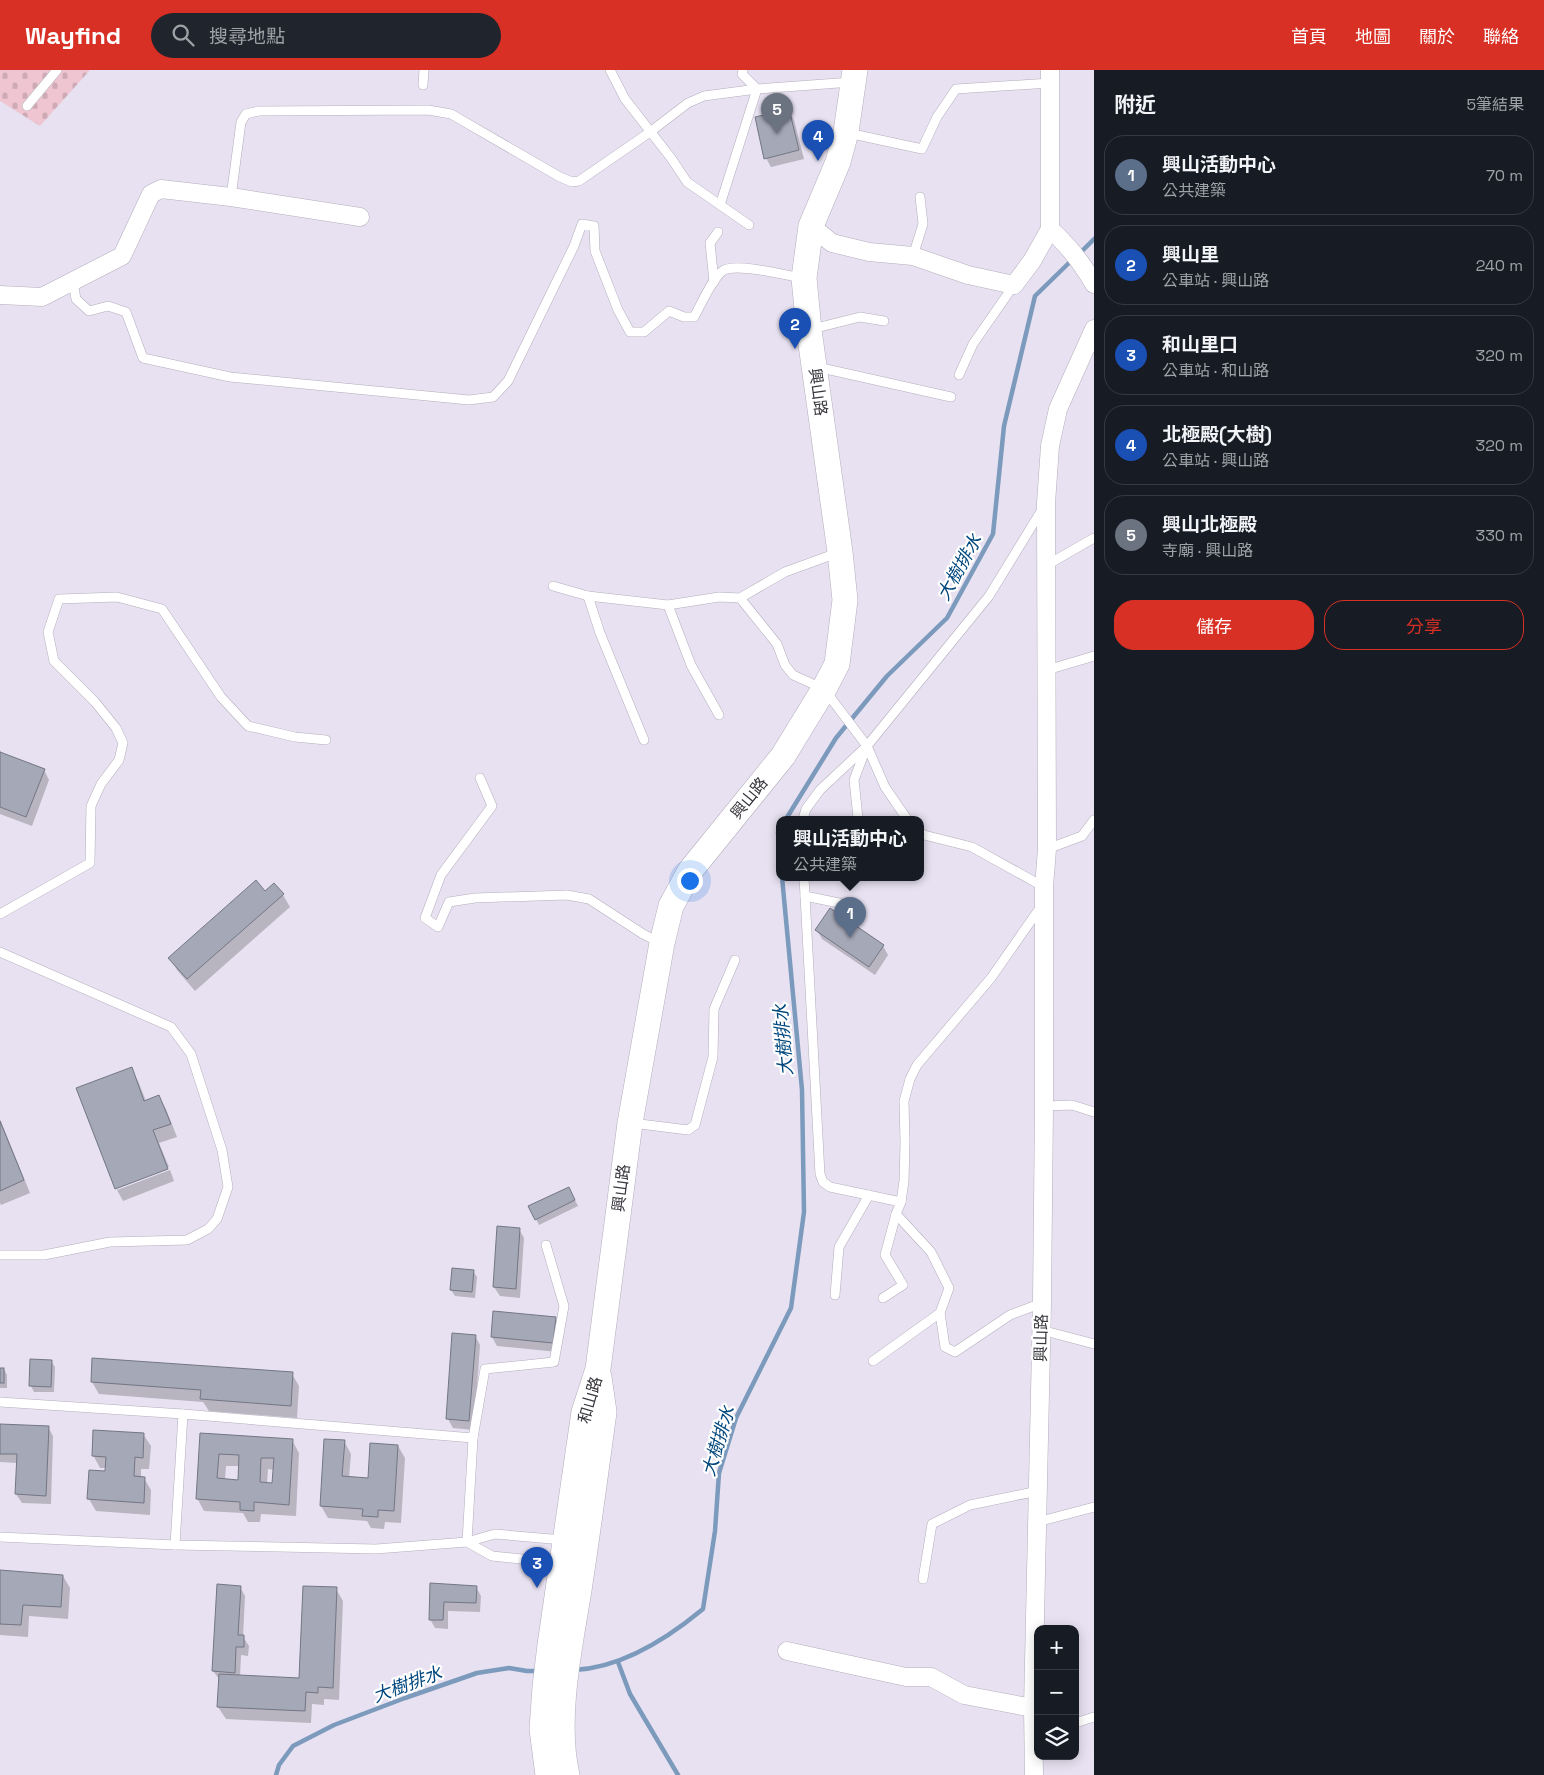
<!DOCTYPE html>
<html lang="zh-TW">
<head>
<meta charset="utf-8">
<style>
  :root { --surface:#171b24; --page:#20242c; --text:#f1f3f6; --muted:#9ea1a6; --line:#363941; --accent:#d93025 }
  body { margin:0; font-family:"Space Grotesk","Noto Sans TC",sans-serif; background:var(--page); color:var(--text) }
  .controls { position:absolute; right:15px; bottom:15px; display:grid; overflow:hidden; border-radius:10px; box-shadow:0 2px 12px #0003 }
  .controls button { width:45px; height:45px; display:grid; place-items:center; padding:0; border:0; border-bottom:1px solid var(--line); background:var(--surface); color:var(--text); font:25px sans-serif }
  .you { position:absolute; left:689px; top:810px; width:18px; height:18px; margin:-12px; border:4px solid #fff; border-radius:50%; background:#1a73e8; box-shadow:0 0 0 8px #1a73e833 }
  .badge { display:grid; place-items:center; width:32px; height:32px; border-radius:50%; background:var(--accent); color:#fff; font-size:16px; font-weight:700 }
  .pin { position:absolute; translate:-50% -41px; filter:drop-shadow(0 1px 2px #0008) }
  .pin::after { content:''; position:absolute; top:26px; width:18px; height:15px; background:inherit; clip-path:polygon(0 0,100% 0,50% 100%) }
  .popup { position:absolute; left:776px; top:746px; width:148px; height:65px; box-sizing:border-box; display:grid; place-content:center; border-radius:10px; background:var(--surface); filter:drop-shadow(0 1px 4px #0005); font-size:16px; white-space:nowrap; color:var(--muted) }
  .popup b { font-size:19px; color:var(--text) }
  .popup::after { content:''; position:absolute; left:50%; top:100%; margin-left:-10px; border:10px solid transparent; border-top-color:var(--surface) }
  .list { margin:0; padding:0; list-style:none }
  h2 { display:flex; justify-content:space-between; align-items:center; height:65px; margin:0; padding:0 20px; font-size:21px }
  h2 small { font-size:16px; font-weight:400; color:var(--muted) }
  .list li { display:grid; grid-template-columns:32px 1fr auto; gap:15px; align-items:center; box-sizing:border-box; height:80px; margin:0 10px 10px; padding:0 10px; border:1px solid var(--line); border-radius:20px }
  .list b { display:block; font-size:19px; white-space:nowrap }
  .list p { margin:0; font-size:16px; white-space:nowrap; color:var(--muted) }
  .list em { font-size:16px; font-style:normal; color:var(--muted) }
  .actions { display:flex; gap:10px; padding:15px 20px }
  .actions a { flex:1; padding:11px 0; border:1px solid var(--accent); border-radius:20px; text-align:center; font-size:18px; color:var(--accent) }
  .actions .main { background:var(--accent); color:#fff }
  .icon { flex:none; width:28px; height:28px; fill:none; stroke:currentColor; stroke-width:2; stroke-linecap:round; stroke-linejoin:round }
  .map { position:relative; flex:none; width:1094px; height:1705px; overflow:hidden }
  header { display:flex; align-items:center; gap:30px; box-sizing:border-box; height:70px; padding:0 25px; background:var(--accent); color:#fff }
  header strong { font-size:24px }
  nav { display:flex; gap:28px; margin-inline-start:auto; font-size:18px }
  .search { width:350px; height:45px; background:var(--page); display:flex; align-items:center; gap:12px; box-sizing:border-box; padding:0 18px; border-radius:28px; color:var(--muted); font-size:19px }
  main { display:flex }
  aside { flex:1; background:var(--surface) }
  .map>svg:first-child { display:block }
</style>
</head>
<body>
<header>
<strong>Wayfind</strong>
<div class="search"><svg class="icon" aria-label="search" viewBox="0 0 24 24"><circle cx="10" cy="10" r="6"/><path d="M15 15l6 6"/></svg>搜尋地點</div>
<nav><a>首頁</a><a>地圖</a><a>關於</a><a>聯絡</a></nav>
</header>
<main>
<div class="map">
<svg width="1094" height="1705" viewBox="0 0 1094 1705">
  <defs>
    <pattern id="cemetery-stones" width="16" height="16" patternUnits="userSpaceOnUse" patternTransform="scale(1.25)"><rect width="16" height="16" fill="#eec5d1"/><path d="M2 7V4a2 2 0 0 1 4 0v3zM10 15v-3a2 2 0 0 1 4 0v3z" fill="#cdaab4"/></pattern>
  </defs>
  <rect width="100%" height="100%" fill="#e7e1f1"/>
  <path fill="url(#cemetery-stones)" d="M0,0h90l-50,56 -40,-25z"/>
  <g fill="#0003" fill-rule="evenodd">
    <path d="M789,41l5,9 10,39 -33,8 -5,-9z"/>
    <path d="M0,680l2,5 42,15 5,10 -17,46 -32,-12z"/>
    <path d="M265,823l18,2 7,12 -95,84 -18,-21 -7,-12z"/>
    <path d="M830,840l53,36 5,9 -13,20 -53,-36 -5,-9z"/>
    <path d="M131,999l7,12 8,20 13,-4 7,12 11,28 -18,6 10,24 -53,21z"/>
    <path d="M0,1049l30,74 -29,12 -1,-2z"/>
    <path d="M170,1100l4,11 -51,20 -6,-11z"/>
    <path d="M572,1124l6,12 -39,19 -3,-6z"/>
    <path d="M519,1159l5,9 -4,60 -20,-2 -6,-9z"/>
    <path d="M473,1201l4,6 -2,21 -20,-2 -4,-6z"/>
    <path d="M555,1248l5,9 -2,25 -61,-6 -5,-9z"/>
    <path d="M454,1265l21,1 5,9 -6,85 -21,-2 -5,-9z"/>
    <path d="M51,1291l4,6 -1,25h-20l-3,-6z"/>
    <path d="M0,1299h4l3,6v13h-7z"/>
    <path d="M292,1304l7,12 -2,32 -88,-7 -6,-9 -104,-8 -7,-12z"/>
    <path d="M0,1355l48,2 5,9 -2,68 -29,-1 -6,-9 2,-31 -18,-1z"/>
    <path d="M143,1364l8,12 -2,23h-8v9h3l7,12 -1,25 -54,-4 -7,-12 17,-26 1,-5h-7l-7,-13z"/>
    <path d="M201,1365l91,5 7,13 -3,63 -35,-2 -1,8h-12l-5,-9 -39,-2 -7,-13zM226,1396h14l-1,15 -14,-1zM268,1399l6,1 -1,15 -6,-1z"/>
    <path d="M326,1370l18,1 7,13 -2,24 20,1 29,-33 7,12 -4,65 -16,-1 -1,7 -13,-1 -4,-7 -39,-3 -7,-12z"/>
    <path d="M0,1501l63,5 7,12 -2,31 -39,-3 -1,21 -28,-2z"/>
    <path d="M218,1515l22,2 5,9 -2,41 6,9 -1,10 -7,-1 -1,22 61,2 35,-90 7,12 -4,99 -15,-1v6l-12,-1 -1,19 -85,-4 -8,-12 2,-27 -7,-9z"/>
    <path d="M432,1515l44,2 5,9 -1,16 -32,-1v18l-13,-1 -5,-9z"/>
  </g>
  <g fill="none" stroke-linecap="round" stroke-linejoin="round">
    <g stroke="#7c9abc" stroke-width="4.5">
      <path d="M1079,184l15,-15"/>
      <path d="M786,749l50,-81 51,-62 60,-58 46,-84 11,-108 31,-130 38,-37"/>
      <path d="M780,758l-2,4 2,22"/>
      <path d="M618,1592l12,32 48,81"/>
      <path d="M574,1600c47,-2 94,-32 129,-61l12,-78 4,-58 17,-55 55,-110 13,-96 -2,-122 -20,-213"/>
      <path d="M276,1705l3,-10 14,-19 41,-21 71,-27 72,-25 32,-5 18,3h12"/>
    </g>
  </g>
  <g fill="#a5a8b7" stroke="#737684" fill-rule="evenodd">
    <path d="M789,39l10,41 -35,9 -9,-42z"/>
    <path d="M0,682l45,17 -19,48 -26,-10z"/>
    <path d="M256,810l9,11 9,-8 10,11 -97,85 -19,-21z"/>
    <path d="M830,838l54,37 -15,22 -54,-37z"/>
    <path d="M132,997l12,34 15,-6 12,29 -18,6 15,39 -53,20 -39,-101z"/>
    <path d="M0,1051l24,59 -24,11z"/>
    <path d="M569,1117l6,13 -40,20 -7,-14z"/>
    <path d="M497,1156l23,2 -4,61 -23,-2z"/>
    <path d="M452,1198l22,2 -2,22 -22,-2z"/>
    <path d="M493,1241l63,6 -3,26 -62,-6z"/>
    <path d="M452,1263l24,2 -7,86 -23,-2z"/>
    <path d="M92,1288l201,14 -2,34 -91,-7 1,-9 -110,-8z"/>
    <path d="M30,1289l22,1 -1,27 -22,-1z"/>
    <rect x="0" y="1298" width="4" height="15"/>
    <path d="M0,1354l49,2 -3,70 -31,-2 2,-40h-17z"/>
    <path d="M93,1360l51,3 -1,25 -8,-1 -1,19 11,1 -1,26 -57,-4 2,-29 16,1 1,-14 -14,-1z"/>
    <path d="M200,1363l93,6 -4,66 -35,-3v9l-14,-1v-8l-44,-3zM219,1384l20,1 -1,25 -21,-2zM261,1388h13l-2,25 -12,-1z"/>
    <path d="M324,1369l21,1 -3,36 26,2 2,-35 28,2 -4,66 -16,-1v7l-16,-1 1,-7 -43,-3z"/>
    <path d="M0,1500l63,5 -2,32 -38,-2 -2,20 -21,-1z"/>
    <path d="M430,1513l47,3 -1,17 -32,-1 -1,18h-14z"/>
    <path d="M217,1514l24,2 -3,49h6v12h-8l-1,26 -23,-2z"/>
    <path d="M303,1516l34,1 -4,101 -15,-1v6l-12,-1 -1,19 -88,-4 2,-33 80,4z"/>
  </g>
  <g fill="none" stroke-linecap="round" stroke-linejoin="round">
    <g stroke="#b4adbc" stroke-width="10">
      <g id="service">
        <path d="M610,0l15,29 46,59 16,24 62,43"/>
        <path d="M423,15l1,-15"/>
        <path d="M27,36l30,-36"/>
        <path d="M848,63l74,16 15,-32 19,-28 94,-6"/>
        <path d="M231,127l10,-75 5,-8 13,-3 169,-1 23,4 109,63 12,5 7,-1 71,-49 38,-29 16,-7 53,-7 95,-7"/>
        <path d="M720,135l37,-116 -15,-15 1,-4"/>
        <path d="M913,186l10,-32 -3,-27"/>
        <path d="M73,212l3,17 13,12 19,-5 18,6 17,46 87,19 239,23 24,-3 15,-16 66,-135 8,-22 12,2 1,25 23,59 12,22h14l25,-21 15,6h10c7,-12 19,-41 30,-47 14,-7 61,5 78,8"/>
        <path d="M714,212l-4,-39 8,-11"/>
        <path d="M812,259l48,-12 24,4"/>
        <path d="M817,297l134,30"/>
        <path d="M959,305l14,-31 41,-59"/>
        <path d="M1047,495l47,-27"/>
        <path d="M553,516l35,10 80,9 51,-8 21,1 45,-26 52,-19"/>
        <path d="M588,526l12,37 44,107"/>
        <path d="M740,528l37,46 8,21 8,10 31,14 43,57 18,41 22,32"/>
        <path d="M668,535l23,60 28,50"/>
        <path d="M1047,600l47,-14"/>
        <path d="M480,708l12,28 -51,69 -16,43 13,9 11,-25 26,-4 92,-3 22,4 54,35 18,9"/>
        <path d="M858,748l-4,-38 12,-32"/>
        <path d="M803,749l3,-10 14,-19 47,-44 122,-150 54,-88"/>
        <path d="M920,762l4,3 48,12 72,40"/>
        <path d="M1047,779l35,-13 12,-16"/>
        <path d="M804,807l16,297 3,8 7,5 71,15"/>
        <path d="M805,826l34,7"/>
        <path d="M0,844l90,-51 1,-57 10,-22 18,-24 4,-17 -7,-15 -21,-26 -41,-41 -6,-29 11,-33 58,-2 45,12 59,88 27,29 47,11 31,3"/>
        <path d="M0,882l171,75 20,27 31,96 6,37 -11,32 -9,10 -21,11 -77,2 -66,13h-44"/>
        <path d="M1044,1036l28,-1 22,7"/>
        <path d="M632,1053l56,7 7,-5 18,-68 1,-48 21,-49"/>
        <path d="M896,1144l35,38 18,36 -9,25 5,34 10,5 55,-37 32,-12"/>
        <path d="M835,1225l4,-48 30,-52"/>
        <path d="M883,1228l20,-13 -18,-30 11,-41 5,-12 3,-21 1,-38 -1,-42 6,-22 7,-14 74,-87 51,-73"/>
        <path d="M1041,1260l53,14"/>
        <path d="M873,1291l67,-48"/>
        <path d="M0,1332l183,12 290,24"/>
        <path d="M1037,1452l57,-15"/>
        <path d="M0,1467l175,8 201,4 91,-7 28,-8 68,6"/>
        <path d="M467,1472l6,-104 12,-69 69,-7 10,-56 -18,-61"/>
        <path d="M467,1472l25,14 68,7"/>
        <path d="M175,1475l8,-131"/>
        <path d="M923,1509l9,-55 38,-19 68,-14"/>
        <path d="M1075,1653l19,-6"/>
      </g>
    </g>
    <g stroke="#b4adbc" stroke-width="19">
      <g id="minor">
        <path d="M811,156l21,17 37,9 44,4 55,19 46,10 18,-24 18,-32v-159"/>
        <path d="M1050,159c18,16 32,34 44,55"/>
        <path d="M0,225l42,2 80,-41 29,-62 10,-5 70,8 129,20"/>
        <path d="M787,1581l119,26h25l33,18 69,13"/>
        <path d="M1034,1705l-1,-67 9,-405 2,-197v-219l3,-38 -1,-346 4,-57 8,-37 36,-80"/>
      </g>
    </g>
    <g stroke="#b4adbc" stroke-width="26">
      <g id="secondary">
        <path d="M548,1705l-6,-46 3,-42 5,-42 34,-233 14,-43 32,-246 32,-180 9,-37 19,-35 93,-115 41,-67 13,-25 8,-64 -5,-48 -31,-222 -5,-52 7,-52 27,-64 8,-30 9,-62"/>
        <path d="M567,1705c-13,-56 3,-129 12,-185 9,-59 17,-119 25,-178l-5,-35"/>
      </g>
    </g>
    <use href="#service" stroke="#fff" stroke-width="9"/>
    <use href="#minor" stroke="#fff" stroke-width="18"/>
    <use href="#secondary" stroke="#fff" stroke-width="25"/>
  </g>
  <g text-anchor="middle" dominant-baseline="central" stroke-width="4.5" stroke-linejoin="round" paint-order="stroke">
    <g font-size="16" fill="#39363d" stroke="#fff">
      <text transform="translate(818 322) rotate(82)">興山路</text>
      <text transform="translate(749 728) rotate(-51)">興山路</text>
      <text transform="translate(621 1118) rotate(-83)">興山路</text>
      <text transform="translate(1041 1268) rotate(-89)">興山路</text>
      <text transform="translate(590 1330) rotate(-74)">和山路</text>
    </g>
    <g font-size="18" font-style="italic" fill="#00477d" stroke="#fff">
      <text transform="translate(959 497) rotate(-61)">大樹排水</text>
      <text transform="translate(783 970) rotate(-95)">大樹排水</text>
      <text transform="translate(718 1371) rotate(-73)">大樹排水</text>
      <text transform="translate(407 1614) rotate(-20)">大樹排水</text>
    </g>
  </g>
</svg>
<div class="controls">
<button>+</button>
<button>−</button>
<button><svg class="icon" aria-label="layers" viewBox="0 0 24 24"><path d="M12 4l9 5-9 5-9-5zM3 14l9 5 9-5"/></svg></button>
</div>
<div class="you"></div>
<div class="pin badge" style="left:850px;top:868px;background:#5c6f8a">1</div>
<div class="popup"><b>興山活動中心</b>公共建築</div>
<div class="pin badge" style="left:795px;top:279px;background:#1a4fb4">2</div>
<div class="pin badge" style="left:537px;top:1518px;background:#1a4fb4">3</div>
<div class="pin badge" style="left:818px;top:91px;background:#1a4fb4">4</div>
<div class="pin badge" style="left:777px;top:64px;background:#6b7280">5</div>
</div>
<aside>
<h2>附近<small>5筆結果</small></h2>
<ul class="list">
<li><span class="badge" style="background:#5c6f8a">1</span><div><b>興山活動中心</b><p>公共建築</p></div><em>70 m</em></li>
<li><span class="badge" style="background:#1a4fb4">2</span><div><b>興山里</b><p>公車站 · 興山路</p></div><em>240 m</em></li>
<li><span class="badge" style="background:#1a4fb4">3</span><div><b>和山里口</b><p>公車站 · 和山路</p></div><em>320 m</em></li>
<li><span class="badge" style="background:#1a4fb4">4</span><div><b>北極殿(大樹)</b><p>公車站 · 興山路</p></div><em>320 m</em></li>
<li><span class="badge" style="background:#6b7280">5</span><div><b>興山北極殿</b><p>寺廟 · 興山路</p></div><em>330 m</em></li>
</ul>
<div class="actions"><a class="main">儲存</a><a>分享</a></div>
</aside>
</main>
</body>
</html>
